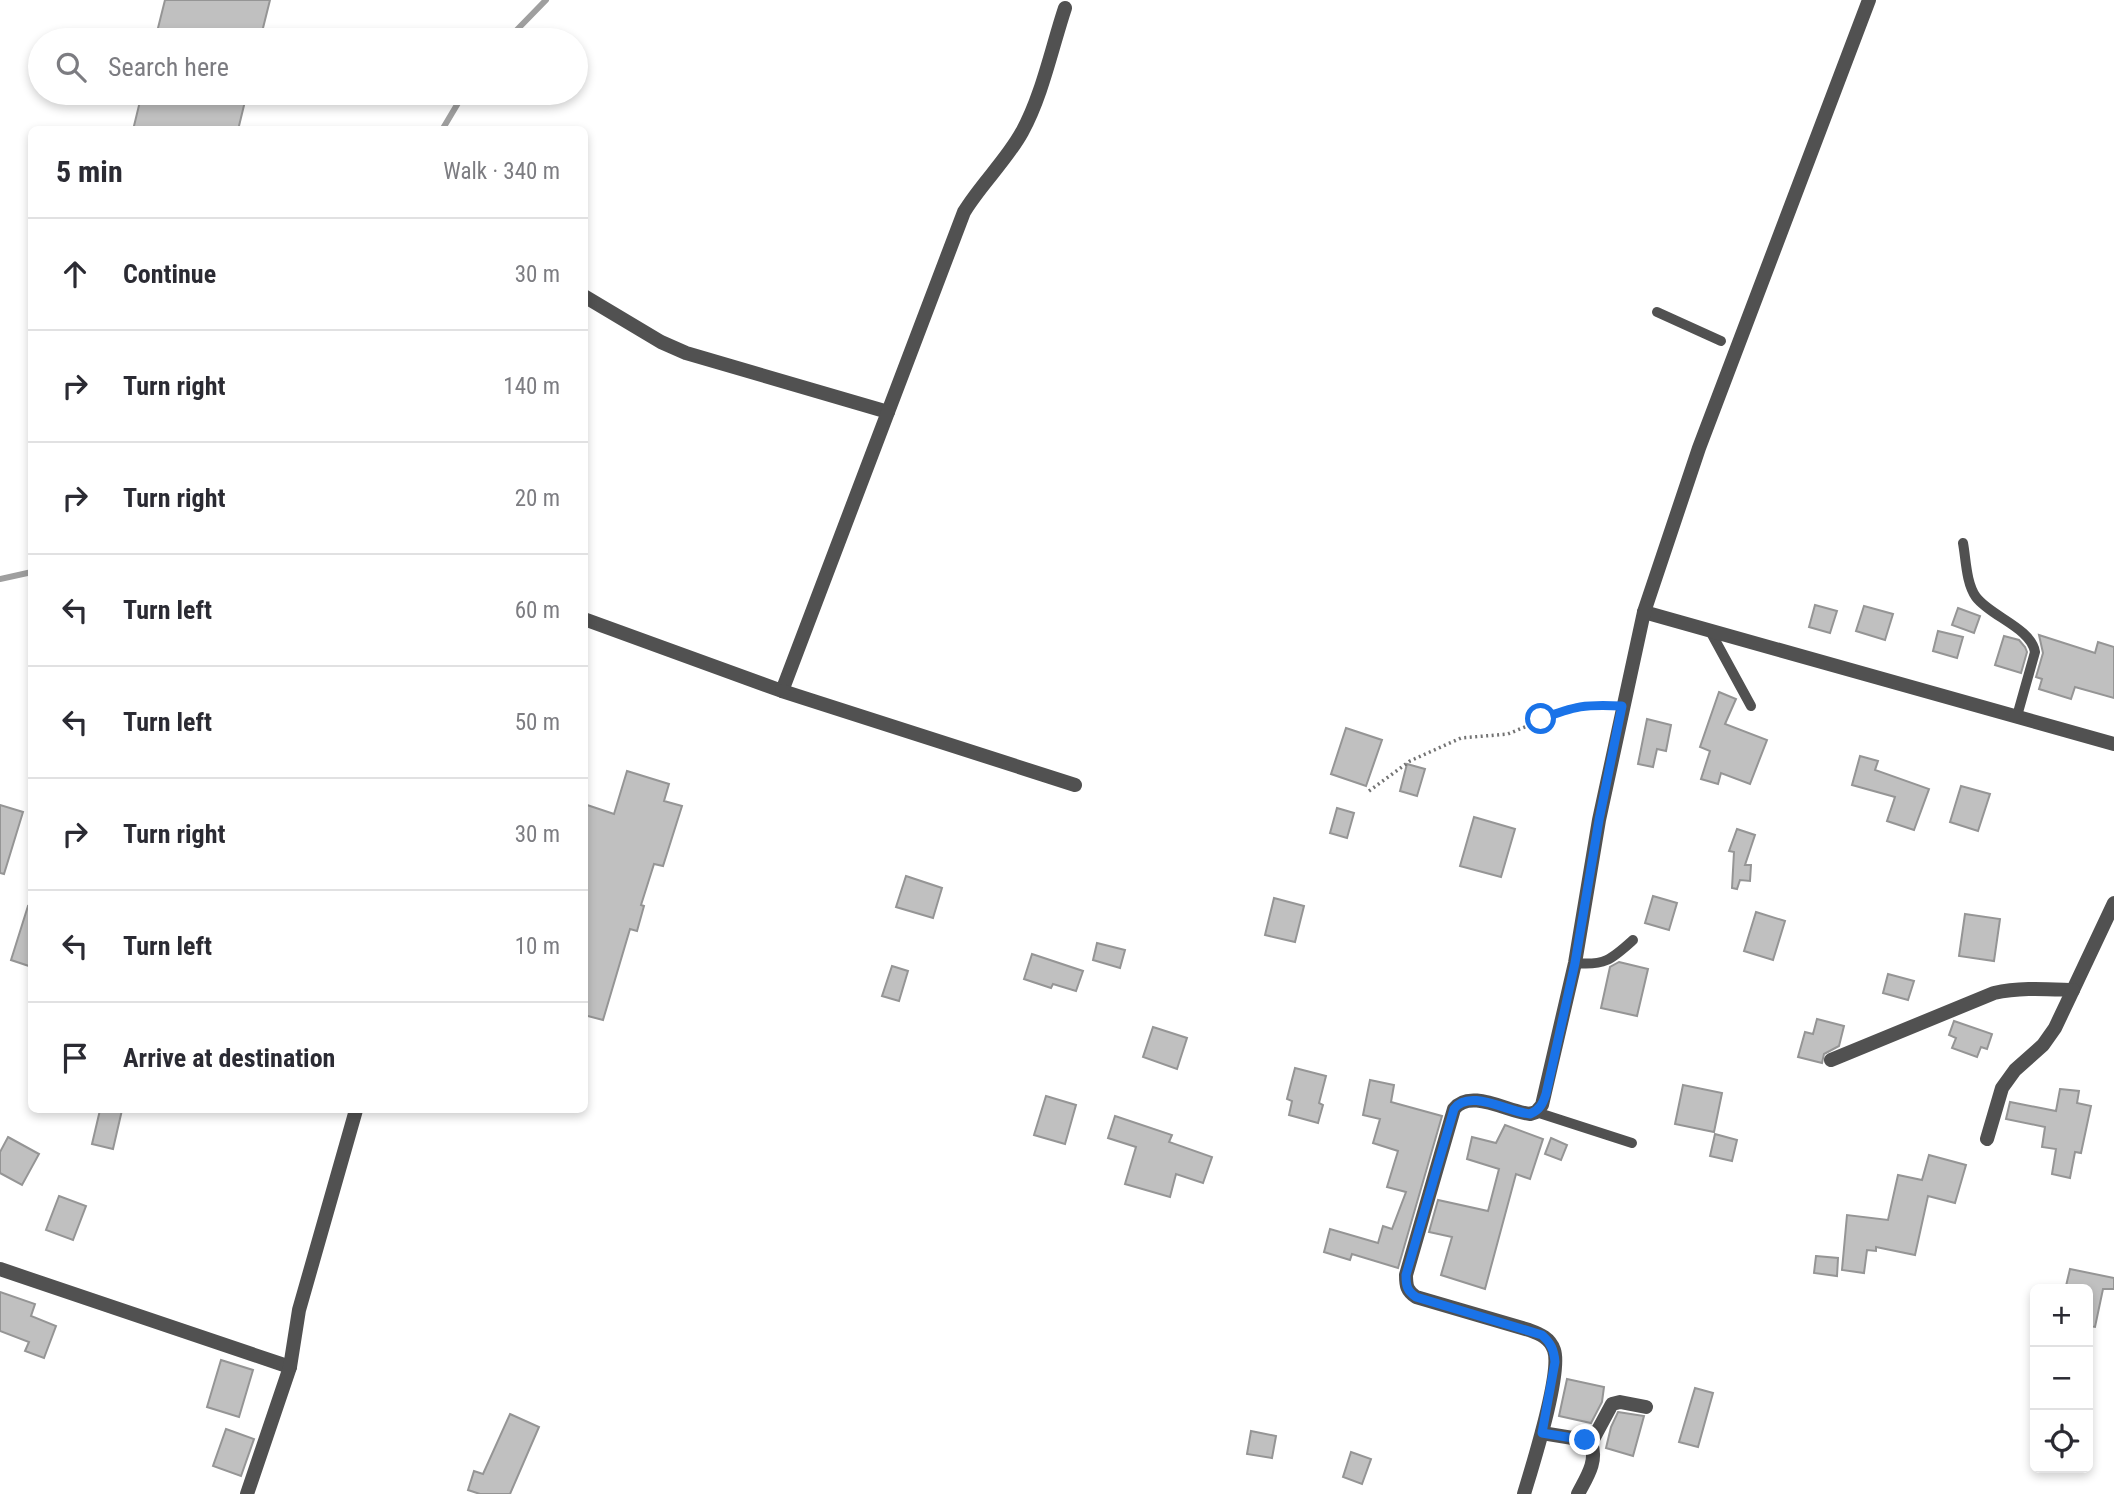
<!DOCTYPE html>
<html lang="en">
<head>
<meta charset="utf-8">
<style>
  :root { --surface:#fff; --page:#f2f2f3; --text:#2b2b33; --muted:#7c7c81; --line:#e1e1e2 }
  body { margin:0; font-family:"Roboto Condensed",sans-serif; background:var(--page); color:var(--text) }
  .controls { position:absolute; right:21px; bottom:21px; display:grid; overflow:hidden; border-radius:10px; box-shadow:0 4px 10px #0003 }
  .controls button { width:63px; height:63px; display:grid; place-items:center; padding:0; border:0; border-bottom:2px solid var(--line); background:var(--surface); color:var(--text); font:35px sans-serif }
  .stop { position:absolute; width:21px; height:21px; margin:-16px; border:5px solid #1a73e8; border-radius:50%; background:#fff }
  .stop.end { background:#1a73e8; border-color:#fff; box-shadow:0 2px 7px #0008 }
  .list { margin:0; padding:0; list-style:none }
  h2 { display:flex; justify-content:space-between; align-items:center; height:91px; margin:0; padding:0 28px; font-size:30px }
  h2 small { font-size:23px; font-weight:400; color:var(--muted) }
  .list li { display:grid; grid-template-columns:46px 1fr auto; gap:21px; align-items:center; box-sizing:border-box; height:112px; padding:0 28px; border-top:2px solid var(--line) }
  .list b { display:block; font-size:26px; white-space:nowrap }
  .list em { font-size:23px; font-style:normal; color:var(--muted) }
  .icon { flex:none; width:38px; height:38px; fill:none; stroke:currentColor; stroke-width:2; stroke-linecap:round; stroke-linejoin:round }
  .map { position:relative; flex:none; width:2114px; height:1494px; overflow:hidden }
  .search { position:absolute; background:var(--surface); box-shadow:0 4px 10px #0003; left:28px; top:28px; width:560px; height:77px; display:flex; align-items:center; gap:18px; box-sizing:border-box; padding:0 24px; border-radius:38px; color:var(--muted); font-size:26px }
  .panel { position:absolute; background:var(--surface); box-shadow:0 4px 10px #0003; left:28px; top:126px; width:560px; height:987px; border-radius:10px }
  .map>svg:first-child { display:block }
</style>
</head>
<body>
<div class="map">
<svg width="2114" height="1494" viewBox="0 0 2114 1494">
  <rect width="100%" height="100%" fill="#fff"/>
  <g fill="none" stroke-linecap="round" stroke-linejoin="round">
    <g stroke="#9f9f9f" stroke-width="6">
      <path d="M507,40l39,-40"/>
      <path d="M442,130l22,-37"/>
      <path d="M0,579l32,-7"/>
    </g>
  </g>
  <g fill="#c0c0c0" stroke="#959595" stroke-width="2">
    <path d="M165,0h105l-10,40h-105z"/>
    <path d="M142,93h105l-9,37h-105z"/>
    <path d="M1815,605l22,6 -7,22 -21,-6z"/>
    <path d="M1864,606l29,8 -8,26 -29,-9z"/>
    <path d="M1958,608l22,8 -6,17 -22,-8z"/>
    <path d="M1938,631l25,6 -6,21 -24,-7z"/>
    <path d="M2039,635l56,18 3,-11 16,5v51l-39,-11 -4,12 -32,-10 3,-10 -6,-2 7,-24z"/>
    <path d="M2004,636l15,4 6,7 2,5 -6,21 -26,-8z"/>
    <path d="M1719,692l17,7 -11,25 42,16 -17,44 -29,-11 -3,11 -17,-5 9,-28 -10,-4z"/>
    <path d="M1647,719l24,6 -5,26 -9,-2 -4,18 -15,-3z"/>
    <path d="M1346,728l36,12 -16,46 -35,-12z"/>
    <path d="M1860,756l18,5 -3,9 54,19 -15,41 -27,-9 8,-24 -43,-12z"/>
    <path d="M1407,764l18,5 -8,27 -17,-5z"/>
    <path d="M627,771l42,13 -5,17 18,5 -19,60 -9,-2 -13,41 3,1 -7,25 -7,-2 -27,91 -19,-5v-211l30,10z"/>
    <path d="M1961,786l29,8 -12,37 -28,-9z"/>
    <path d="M0,805l23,7 -19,62 -4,-1z"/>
    <path d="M1337,808l17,5 -7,25 -17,-5z"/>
    <path d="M1474,817l41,12 -14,48 -41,-11z"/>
    <path d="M1737,829l18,6 -10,30h6l-1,16 -10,-1 -3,9 -5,-1 2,-36 -5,-1z"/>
    <path d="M906,876l36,12 -9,30 -37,-11z"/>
    <path d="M1653,896l24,7 -8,27 -24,-7z"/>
    <path d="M1274,898l30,8 -9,36 -30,-7z"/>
    <path d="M28,906l4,1v60l-21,-7z"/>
    <path d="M1756,912l29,9 -12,39 -29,-9z"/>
    <path d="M1965,914l35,5 -6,42 -35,-5z"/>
    <path d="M1097,943l28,7 -5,18 -27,-8z"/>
    <path d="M1032,954l51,17 -7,20 -23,-7 -2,4 -27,-9z"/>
    <path d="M1619,962l29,7 -11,47 -36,-8 9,-41z"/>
    <path d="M892,966l16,5 -9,30 -17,-5z"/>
    <path d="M1888,974l26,7 -6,19 -25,-7z"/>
    <path d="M1817,1019l27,7 -5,20 -15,8 -2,9 -24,-6 7,-25 8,2z"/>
    <path d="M1954,1021l38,13 -5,15 -6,-2 -4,10 -25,-9 4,-10 -7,-3z"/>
    <path d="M1153,1027l34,11 -10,31 -34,-12z"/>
    <path d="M1295,1068l31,8 -7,27 4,2 -5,18 -29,-8 3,-14 -5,-2z"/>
    <path d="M1370,1080l24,5 -3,17 51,14 -44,152 -46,-14 -2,6 -26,-8 6,-23 48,14 5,-17 9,3 14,-37 -19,-5 11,-36 -25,-8 7,-24 -17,-4z"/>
    <path d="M1683,1085l39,8 -8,39 -39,-8z"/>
    <path d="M2060,1089l19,2 -2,12 14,3 -10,47 -6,-1 -5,26 -18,-4 4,-25 -14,-2 3,-20 -39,-8 4,-17 46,9z"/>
    <path d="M1046,1096l30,9 -11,39 -31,-9z"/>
    <path d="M100,1110h22l-9,39 -21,-5z"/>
    <path d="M1115,1116l57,19 -3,7 43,15 -9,26 -27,-9 -6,23 -45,-13 11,-37 -28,-9z"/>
    <path d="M1505,1125l38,14 -13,40 -14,-5 -31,115 -44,-14 11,-38 -23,-5 9,-32 50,11 11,-42 -32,-10 5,-22 24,6z"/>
    <path d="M1715,1134l22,6 -5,21 -22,-5z"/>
    <path d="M8,1137l31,17 -17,31 -22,-12v-21z"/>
    <path d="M1551,1138l16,7 -6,15 -16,-6z"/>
    <path d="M1929,1155l37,10 -11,38 -27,-7 -13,59 -39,-8v4l-9,-1 -3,23 -22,-3 5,-55 41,5 10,-45 24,5z"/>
    <path d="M59,1196l27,10 -13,34 -27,-10z"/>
    <path d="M1816,1256l22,2 -1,18 -23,-3z"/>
    <path d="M2070,1269l44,9v11h-11l-8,38 -7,-1v-37h-16l1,-2 -7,-1z"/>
    <path d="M0,1292l35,12 -4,12 25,10 -12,32 -19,-7 4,-9 -29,-11z"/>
    <path d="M221,1360l32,10 -14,47 -32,-10z"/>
    <path d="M1567,1379l37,8 -2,15 -11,21 -32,-7z"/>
    <path d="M1695,1388l18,5 -15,54 -19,-5z"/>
    <path d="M1618,1412l26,4 -11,40 -27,-8 5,-21z"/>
    <path d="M510,1414l29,13 -29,67h-30l-12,-4 6,-19 9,3z"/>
    <path d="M226,1429l28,10 -13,37 -28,-10z"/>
    <path d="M1251,1431l25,5 -4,22 -25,-4z"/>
    <path d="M1351,1452l20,7 -9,25 -19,-7z"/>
  </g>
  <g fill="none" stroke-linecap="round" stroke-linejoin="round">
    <path stroke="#737373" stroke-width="3.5" stroke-dasharray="2 3.5" stroke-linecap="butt" d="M1369,791l41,-30 51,-23 47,-4 67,-28 34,-1"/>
    <g stroke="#515151" stroke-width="10">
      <path d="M1657,312l64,29"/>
      <path d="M1963,543c3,16 3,40 13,54 14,19 55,31 59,55l-18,64"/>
      <path d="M1709,629l42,77"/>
      <path d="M1575,963c30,3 37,-4 58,-23"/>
      <path d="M1536,1112l96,31"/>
    </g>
    <g stroke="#515151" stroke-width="14">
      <path d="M584,296l77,46 25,11 202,59"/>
      <path d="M1644,612l470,132"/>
      <path d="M584,619l198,72 182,-479c17,-28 42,-51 58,-80 20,-36 30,-85 43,-124"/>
      <path d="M782,691l293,94"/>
      <path d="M1831,1060l163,-67c26,-6 52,-4 79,-3l41,-87"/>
      <path d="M1987,1139l15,-51 13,-18 28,-25 12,-17 18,-38"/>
      <path d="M0,1269l290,98"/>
      <path d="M1542,1433l43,7 6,3c7,19 -5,35 -13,51"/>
      <path d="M1591,1443l21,-39 8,-2 26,5"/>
      <path d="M247,1494l43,-127 9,-57 57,-200"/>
      <path d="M1524,1494c8,-27 38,-121 30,-144 -4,-12 -14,-16 -25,-20l-113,-33c-9,-6 -10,-11 -10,-22l48,-166c16,-21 54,3 76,5l6,-2 6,-7 33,-142 24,-143 45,-208 55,-164 170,-448"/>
    </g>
  </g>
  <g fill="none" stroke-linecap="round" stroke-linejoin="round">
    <path stroke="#1a73e8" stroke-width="9" d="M1541,719c34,-13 44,-15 81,-13l-23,114 -24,143 -29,131c-3,9 -6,16 -16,20 -22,-2 -61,-26 -76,-5l-48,166c0,11 1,16 10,22l126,38c9,8 12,15 13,27l-13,71 43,7"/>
  </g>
</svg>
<div class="controls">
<button>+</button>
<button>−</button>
<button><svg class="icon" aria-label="locate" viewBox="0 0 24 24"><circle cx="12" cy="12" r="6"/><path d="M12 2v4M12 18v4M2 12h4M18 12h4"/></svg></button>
</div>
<div class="stop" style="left:1541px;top:719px"></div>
<div class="stop end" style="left:1585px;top:1440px"></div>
<div class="search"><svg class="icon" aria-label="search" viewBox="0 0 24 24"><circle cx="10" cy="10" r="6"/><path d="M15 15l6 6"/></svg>Search here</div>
<section class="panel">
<h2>5 min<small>Walk · 340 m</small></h2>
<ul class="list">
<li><svg class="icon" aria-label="ahead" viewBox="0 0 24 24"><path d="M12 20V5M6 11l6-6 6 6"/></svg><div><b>Continue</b></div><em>30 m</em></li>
<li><svg class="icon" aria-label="right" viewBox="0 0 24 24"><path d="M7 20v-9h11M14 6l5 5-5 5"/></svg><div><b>Turn right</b></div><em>140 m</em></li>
<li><svg class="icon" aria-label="right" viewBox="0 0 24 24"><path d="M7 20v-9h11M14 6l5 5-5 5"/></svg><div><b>Turn right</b></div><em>20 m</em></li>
<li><svg class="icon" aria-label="left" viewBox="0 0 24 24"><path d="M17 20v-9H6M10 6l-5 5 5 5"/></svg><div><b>Turn left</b></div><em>60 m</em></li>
<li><svg class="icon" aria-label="left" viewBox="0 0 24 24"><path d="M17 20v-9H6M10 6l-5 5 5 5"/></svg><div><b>Turn left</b></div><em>50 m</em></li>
<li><svg class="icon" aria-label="right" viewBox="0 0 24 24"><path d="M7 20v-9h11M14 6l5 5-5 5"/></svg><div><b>Turn right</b></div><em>30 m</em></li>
<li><svg class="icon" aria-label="left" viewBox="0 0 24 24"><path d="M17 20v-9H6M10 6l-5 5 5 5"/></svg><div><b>Turn left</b></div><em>10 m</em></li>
<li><svg class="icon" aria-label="arrive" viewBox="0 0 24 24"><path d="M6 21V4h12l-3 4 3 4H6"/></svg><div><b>Arrive at destination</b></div></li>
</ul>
</section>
</div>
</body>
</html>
